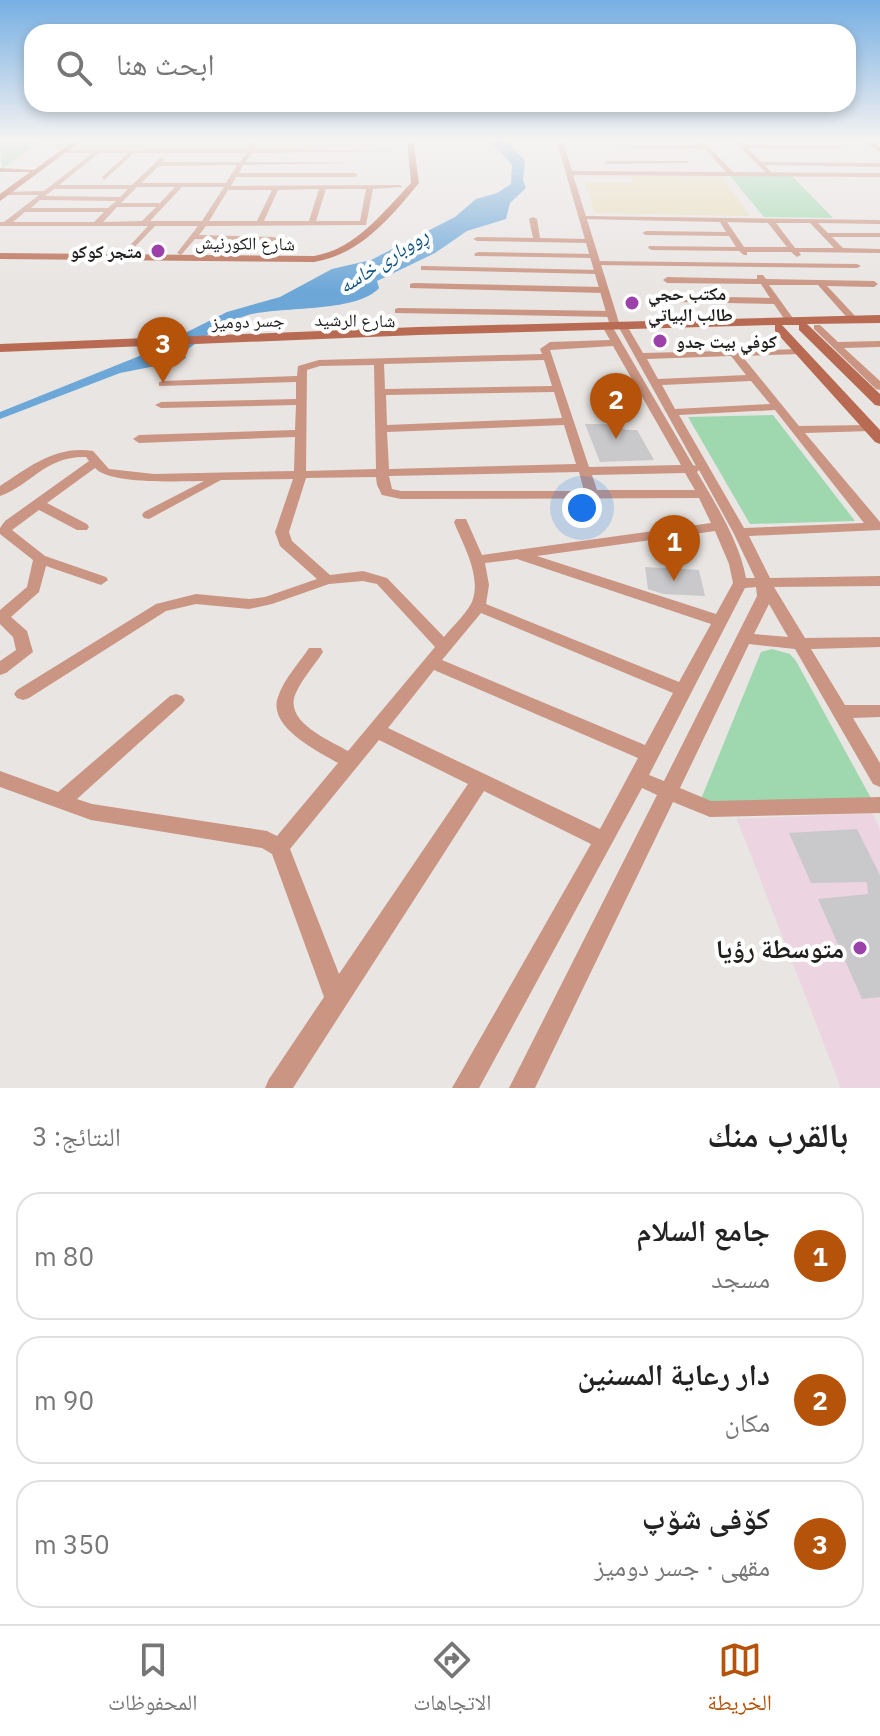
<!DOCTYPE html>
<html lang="ar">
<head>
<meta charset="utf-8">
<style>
  :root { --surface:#fff; --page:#f2f2f2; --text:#222; --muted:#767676; --line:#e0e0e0; --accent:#b45309 }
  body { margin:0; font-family:"IBM Plex Sans","Noto Naskh Arabic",sans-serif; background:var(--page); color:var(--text); direction:rtl }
  .you { position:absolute; left:582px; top:508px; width:28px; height:28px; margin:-20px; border:6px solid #fff; border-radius:50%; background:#1a73e8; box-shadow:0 0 0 12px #1a73e833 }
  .badge { display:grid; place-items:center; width:52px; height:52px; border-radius:50%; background:var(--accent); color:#fff; font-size:26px; font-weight:700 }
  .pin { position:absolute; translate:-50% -66px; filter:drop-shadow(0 2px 4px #0008) }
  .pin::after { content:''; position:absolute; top:42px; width:28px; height:24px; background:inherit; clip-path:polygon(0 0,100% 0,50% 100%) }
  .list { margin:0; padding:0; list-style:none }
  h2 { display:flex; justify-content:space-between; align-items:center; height:104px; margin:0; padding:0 32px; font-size:34px }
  h2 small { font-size:26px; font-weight:400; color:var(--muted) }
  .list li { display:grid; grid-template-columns:52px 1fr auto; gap:24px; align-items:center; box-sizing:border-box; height:128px; margin:0 16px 16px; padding:0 16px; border:2px solid var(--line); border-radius:24px }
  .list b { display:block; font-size:30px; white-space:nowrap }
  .list p { margin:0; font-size:26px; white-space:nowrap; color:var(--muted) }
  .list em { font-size:26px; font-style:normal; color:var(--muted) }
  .icon { flex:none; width:44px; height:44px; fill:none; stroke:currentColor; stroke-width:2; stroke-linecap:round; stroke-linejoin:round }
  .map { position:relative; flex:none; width:880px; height:1088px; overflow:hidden; direction:ltr }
  .search { position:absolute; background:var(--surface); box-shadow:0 4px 12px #0003; left:24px; right:24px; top:24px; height:88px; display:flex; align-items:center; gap:20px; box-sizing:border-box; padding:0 28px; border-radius:24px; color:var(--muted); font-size:30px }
  .sheet { height:536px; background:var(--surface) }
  nav { display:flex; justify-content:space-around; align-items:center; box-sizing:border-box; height:112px; border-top:2px solid var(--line); background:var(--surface); font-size:22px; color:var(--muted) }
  nav a { display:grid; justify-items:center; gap:4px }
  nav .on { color:var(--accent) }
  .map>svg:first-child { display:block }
</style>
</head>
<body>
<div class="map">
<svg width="880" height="1088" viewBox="0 0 880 1088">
  <rect width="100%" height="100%" fill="#e8e5e3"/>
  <path fill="#ecd4e0" d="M872,813l8,16v259h-39l-104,-269z"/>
  <g fill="#9fd7ae">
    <path d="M0,139h45l-43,30z"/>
    <path d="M730,176h62l41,42 -69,-1z"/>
    <path d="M773,415l82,106 -105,3 -62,-107z"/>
    <path d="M772,649l18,5 6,7 76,139 -173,4 62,-152z"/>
  </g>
  <g fill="#e6dcb7">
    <path d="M90,139h144l-6,9 -152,1z"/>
    <path d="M630,176l92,1 28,39 -155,-3 -10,-30h48z"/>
  </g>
  <path fill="#6ca7d8" d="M483,139h20l22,21 -2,20 3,8 -16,15 -4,16 -39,12 -32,22 -58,28 2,7c-22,25 -98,18 -131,27 -24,7 -44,22 -64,37l2,6 -5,3 -61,12 -120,46v-7l137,-55 90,-45 53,-15 52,-28 39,-9 84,-43 21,-18 21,-6 14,-9 1,-19 -15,-17z"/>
  <g fill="#c9c8ca">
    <path d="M585,424h26l15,6h11l17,30 -54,2z"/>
    <path d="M645,567l54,3 6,26 -42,-2 -15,-5z"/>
    <path d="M857,829l23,46v122l-18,2 -44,-100 50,-5 -1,-12 -56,1 -22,-50z"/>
  </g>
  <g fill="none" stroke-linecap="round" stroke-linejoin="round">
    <g fill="#ca9583" fill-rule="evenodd">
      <path d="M254,139h6l-7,10 153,2 -155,2 -5,9 114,1 -117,2 -4,8h116l3,2 -3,2h-119l-5,9 169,-1 3,2 -30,2 -7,36 -160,1 -7,9 75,2 4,2 -4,2 -79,-2 -14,16 -4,-2 21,-27h-43l-27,28 -4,-2 24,-26h-148v-4h4l35,-27h-31l-2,-3 38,-1 49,-38h-28l-2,-3 185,-1zM99,153h29l-26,24 2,3 30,-27h112l-6,9h-78l3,-3 -5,-1 -28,27h-73zM237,165l-11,18h-85l18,-17zM137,187h38l-15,16h-39zM182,187h42l-22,34h-52zM54,189h74l-8,8 -75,-1zM319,189l-10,32h-45l14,-31zM326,189h40l-6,32h-44zM228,190h44l-15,31h-48zM40,200l76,1 -8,7h-77zM117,207h39l-14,14 -39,1zM25,212h79l-10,10h-81z"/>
      <path d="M703,141l30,31 147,1v4l-309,-2 -3,-2 3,-2 155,1 -21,-23 -109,-2 106,-2 -2,-2z"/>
      <path d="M743,145l98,1 3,2h-103z"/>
      <path d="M607,161h79l3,2 -84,1z"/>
      <path d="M759,162l121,1v4l-123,-2z"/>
      <path d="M584,216l296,4v4l-62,-1 10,10h52v4h-48l11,11 37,1v4l-81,-1 2,3 -4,2 -6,-5h-44v3h-3l-5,-4 -87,-1 -4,-2 1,-2 87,1 -7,-11 -83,-1 -4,-2 4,-2 80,1 -6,-10 -138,-3zM727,222l41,1 19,24h-43zM776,223h34l24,25h-39z"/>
      <path d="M533,217l4,2 3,19 49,1 4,2 -4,2 -112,-2 -4,-2 4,-2 56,1 -4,-19z"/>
      <path d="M478,252l116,2 4,2 -4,2 -119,-2 -1,-2z"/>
      <path d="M596,261l261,3 4,2 -4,2 -264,-3 -1,-2z"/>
      <path d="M424,266l175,4 4,2 -4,2 -178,-4v-4z"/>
      <path d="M757,275h6l3,4 108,2 4,3 -4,3 -47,-1 30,32 2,2 -5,3 -3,-1 -33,-37h-49l26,36 -5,3 -3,-1 -13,-19 -99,-2 -4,-3 4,-3 95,2 -9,-14 -94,-1 -4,-3 4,-3 90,2z"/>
      <path d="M413,283l191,4 4,3 -4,3 -194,-5v-4z"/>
      <path d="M398,308l214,3 5,3 -5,3 -217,-4v-4z"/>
      <path d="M607,323l5,3 81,139 3,1 -78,-140 2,-2h6l17,29 161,-4v4l-3,1 -59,2 57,70 72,-1 6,3 -6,3 -66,2 75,89v8l-131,6 21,42 110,-2v10l-106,1 31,51 75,-1v10l-69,2 34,56h35v12l-27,1 27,45v24l-7,-3 -78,-135 -46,-5 -69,144 31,13 169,-4v16l-170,4 -37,-15 -138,286h-26l148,-293 -15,-7 -163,300h-27l139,-244 -107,-53 -191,297h-28l4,-9 55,-82 -52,-143 -10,-6 -171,-28 -91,-33v-16l58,21 112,-96 6,-2 6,2 3,4 -3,4 -105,95 15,5 175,27 10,5 61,-73c-20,-12 -71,-36 -60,-66 6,-18 21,-34 31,-49h12l2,4c-9,14 -22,28 -28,43 -10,28 35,45 53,56l87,-104 -58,-63 -14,-3 -34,3 -57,20 -23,5 -53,-5 -30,7 -137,87 -6,2 -6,-2 -3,-4 3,-4 139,-86 40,-10 53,5 16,-2 52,-18 -37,-33 -5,-14 18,-53 -72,1 -72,39 -5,-1 -2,-3 2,-3 60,-31c-23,0 -94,4 -109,-13l-48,35 40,21 2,3 -2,3h-10l-38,-20 -27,20 33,26 61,21 2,3 -7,5 -55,-19 -7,26 -28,25 16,14 6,21 -27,21 -6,2v-14l16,-11 -3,-13 -13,-13v-14l27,-23 6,-27 -33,-26v-6l5,-7 84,-60 -3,-4c-41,-1 -53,27 -86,39v-10c29,-19 56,-41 93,-35l16,18 45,5 140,-3 1,-34 -156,6 -6,-4 6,-4 156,-5 1,-25 -135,3 -6,-3 6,-3 135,-3v-17l-137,4v-4l4,-1 134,-5 1,-10 21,-6 223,-6 -2,-5 10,-7 60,-2 -8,-14zM613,346l68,119 -92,2 -39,-117zM731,356l15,19 -88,4 -11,-20zM544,360l8,26 -167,3 -1,-25zM374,365l2,104 -70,2 1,-101 13,-4zM751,381l19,23 -95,5 -13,-24zM554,392l8,26 -175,7 -1,-30zM775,410l89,113 -120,5 -65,-113zM564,425l12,39 -187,5 -2,-37zM699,470l34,62 22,46h-9c-7,-38 -30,-73 -49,-106zM579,472l5,19h-183l-9,-2 -3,-13zM685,473l10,17h-98l-5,-15zM376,477l1,8 5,10 19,4 298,-1 12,25 -229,32 -16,-36h-10l-2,3c9,23 28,54 18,80 -6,12 -19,24 -28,35l-57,-59 -24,-7 -33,4 -38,-34 -3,-9 17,-54zM715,531l14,33 4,19 -17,31 -179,-58zM517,559l194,65 -32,58 -193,-78 3,-19 -4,-22zM756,587l1,9 -93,185 -15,-6 96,-187zM769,604l19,33 -34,-3zM481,613l192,80 -28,52 -203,-85zM434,670l204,88 -38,71 -212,-101zM379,740l89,44 -129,190 -49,-125z"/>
      <path d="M814,325h6l18,17 42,-1v6l-36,1 36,33v9l-4,-1 -62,-60z"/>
    </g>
    <g fill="#ca9583" fill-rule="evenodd">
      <path d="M556,139h6l58,187 -1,2 -9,-2z"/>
      <path d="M732,139h7l33,34v2h-4z"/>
    </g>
    <g fill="#b86b52" fill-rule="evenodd">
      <path d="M76,139h8l-84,62v-7l30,-22h-30v-4l34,2z"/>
      <path d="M407,139h6l6,44c-29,35 -58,71 -105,79l-314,-3v-6l314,3c42,-7 69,-44 97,-73z"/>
      <path d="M861,139h8l11,8v5z"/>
      <path d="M880,315v8l-73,1 73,70v12l-5,-1 -76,-75v-5h-17l98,105v14l-5,-2 -100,-111v-6l-357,10 -418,17v-8l418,-17z"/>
    </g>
  </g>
  <linearGradient id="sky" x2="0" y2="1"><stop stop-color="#76afe2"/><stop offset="0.48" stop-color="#f5f3f2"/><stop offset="1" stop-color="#f5f3f2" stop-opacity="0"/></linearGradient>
  <rect width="880" height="292" fill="url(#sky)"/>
  <g fill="#9d41aa" stroke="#fff" stroke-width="3">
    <circle cx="158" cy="251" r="8"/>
    <circle cx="632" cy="303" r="8"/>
    <circle cx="660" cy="341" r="8"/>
    <circle cx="860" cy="948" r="8"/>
  </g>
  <g text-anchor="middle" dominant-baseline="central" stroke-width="8" stroke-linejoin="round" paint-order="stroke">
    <g font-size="18" fill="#21201f" stroke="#fff">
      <text transform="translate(245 243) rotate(1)">شارع الكورنيش</text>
      <text transform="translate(355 320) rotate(1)">شارع الرشيد</text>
      <text transform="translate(248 321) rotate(-2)">جسر دوميز</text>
    </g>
    <g font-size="18" font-weight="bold" fill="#21201f" stroke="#fff" text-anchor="start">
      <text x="142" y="251" text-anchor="end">متجر كوكو</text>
      <text x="648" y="293">مكتب حجي<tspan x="648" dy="21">طالب البياتي</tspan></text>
      <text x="676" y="341">كوفي بيت جدو</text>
    </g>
    <g font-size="20" font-style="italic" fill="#0b5280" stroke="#fff">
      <text transform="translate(383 260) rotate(-33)">ڕووباری خاسە</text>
    </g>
    <g font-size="26" font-weight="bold" fill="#21201f" stroke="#fff" text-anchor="end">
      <text x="844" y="948">متوسطة رؤيا</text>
    </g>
  </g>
</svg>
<div class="you"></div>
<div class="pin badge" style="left:674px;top:581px">1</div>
<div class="pin badge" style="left:616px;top:439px">2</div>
<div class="pin badge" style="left:163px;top:383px">3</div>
<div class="search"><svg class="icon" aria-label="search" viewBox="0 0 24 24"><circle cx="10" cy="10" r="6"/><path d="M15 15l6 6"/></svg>ابحث هنا</div>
</div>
<section class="sheet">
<h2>بالقرب منك<small>النتائج: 3</small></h2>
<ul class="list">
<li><span class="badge">1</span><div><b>جامع السلام</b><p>مسجد</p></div><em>80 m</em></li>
<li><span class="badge">2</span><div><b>دار رعاية المسنين</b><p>مكان</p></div><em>90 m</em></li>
<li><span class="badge">3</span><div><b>کۆفی شۆپ</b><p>مقهى · جسر دوميز</p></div><em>350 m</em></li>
</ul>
</section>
<nav>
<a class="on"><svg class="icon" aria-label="map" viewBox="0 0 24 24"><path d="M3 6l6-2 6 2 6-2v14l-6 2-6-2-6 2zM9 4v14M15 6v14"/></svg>الخريطة</a>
<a><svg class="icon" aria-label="directions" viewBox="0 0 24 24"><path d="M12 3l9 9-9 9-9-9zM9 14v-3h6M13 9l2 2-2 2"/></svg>الاتجاهات</a>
<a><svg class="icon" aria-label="saved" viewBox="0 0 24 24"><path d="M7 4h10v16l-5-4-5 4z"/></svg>المحفوظات</a>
</nav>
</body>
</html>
